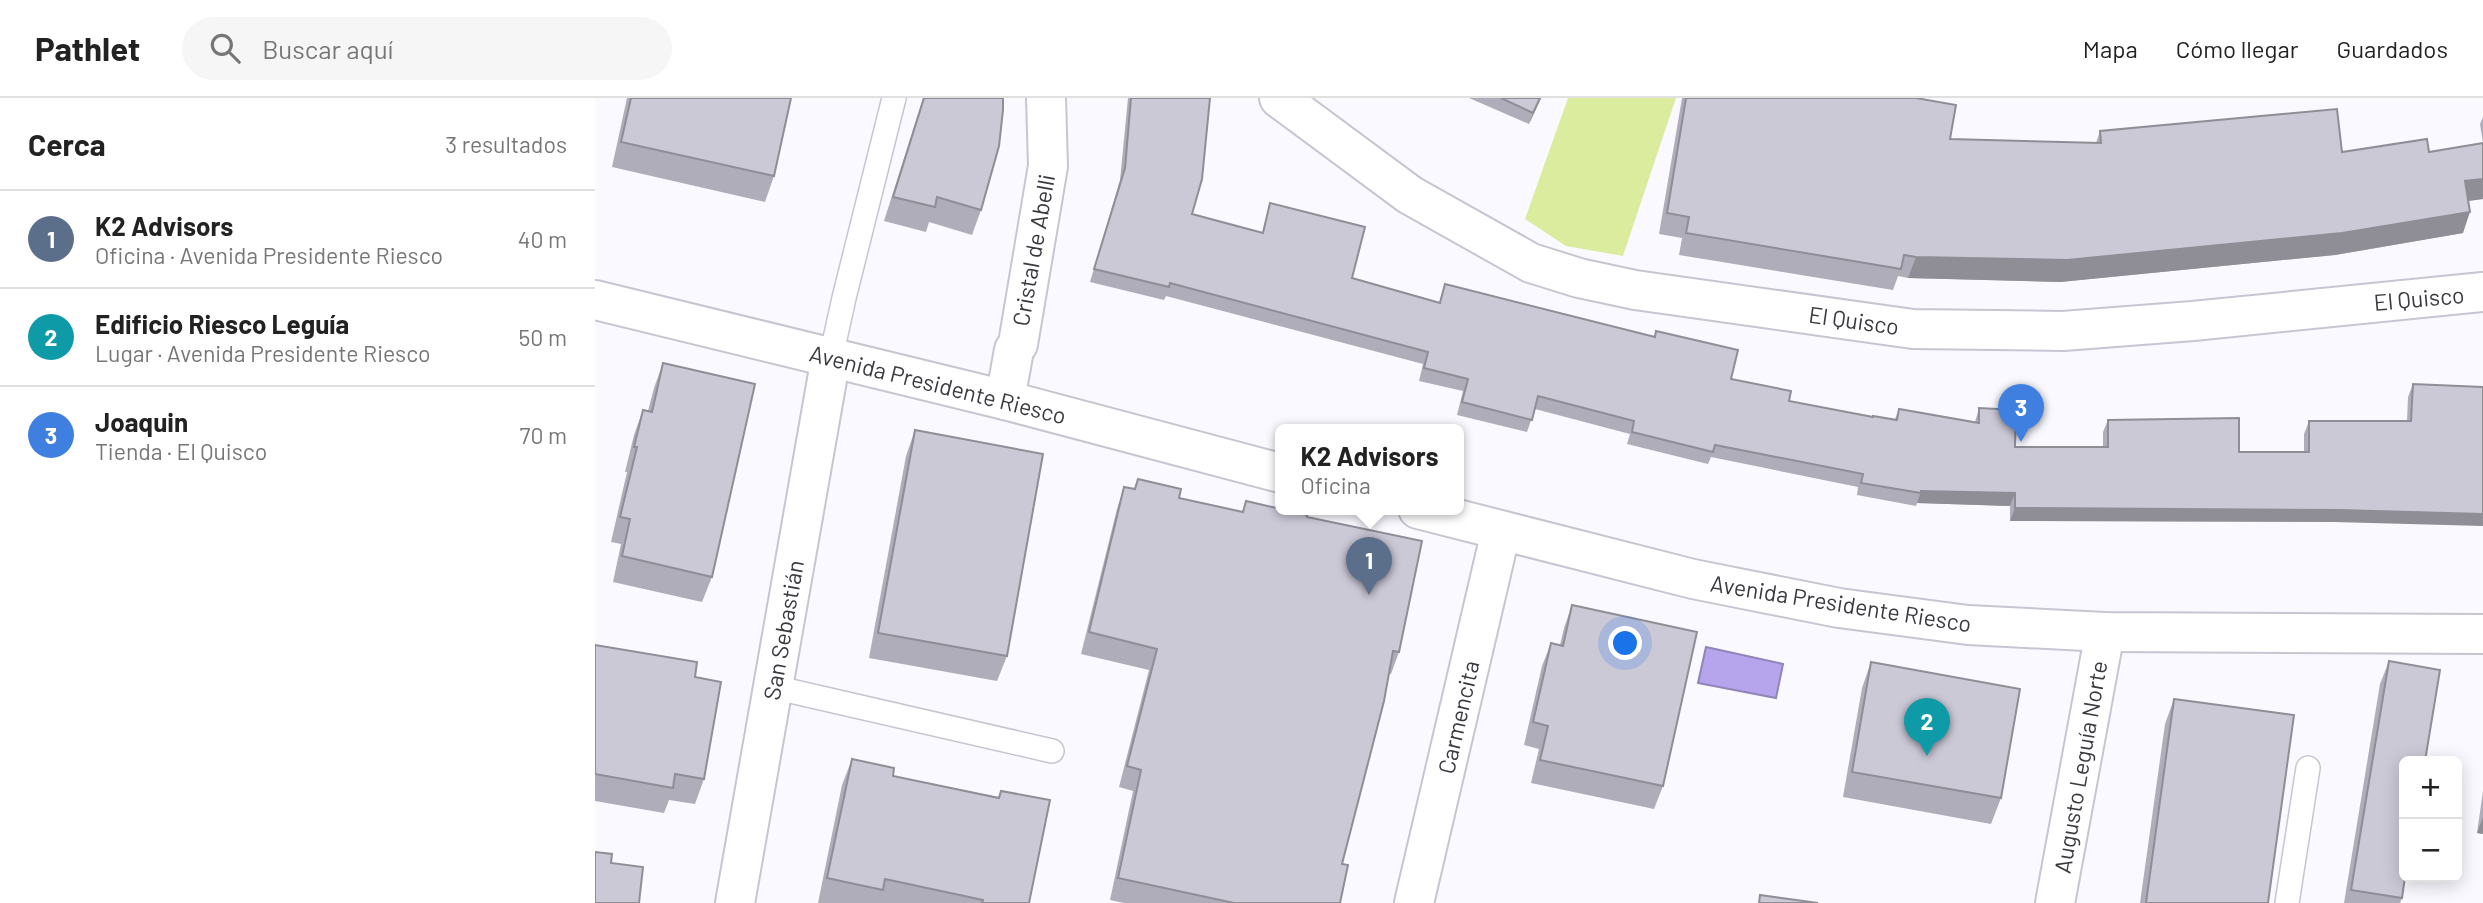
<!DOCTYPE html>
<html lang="es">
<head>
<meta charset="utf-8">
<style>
  :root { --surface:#fff; --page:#f6f6f6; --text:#222; --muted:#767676; --line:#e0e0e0; --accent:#d93025 }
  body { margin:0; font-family:Barlow,sans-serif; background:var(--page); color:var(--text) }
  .controls { position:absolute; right:21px; bottom:21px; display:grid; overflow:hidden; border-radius:10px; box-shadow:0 4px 18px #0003 }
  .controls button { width:63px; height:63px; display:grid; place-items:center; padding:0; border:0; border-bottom:2px solid var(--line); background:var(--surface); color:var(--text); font:35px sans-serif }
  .you { position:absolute; left:1031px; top:546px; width:24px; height:24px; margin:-18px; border:5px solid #fff; border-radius:50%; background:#1a73e8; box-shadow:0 0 0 10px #1a73e833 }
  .badge { display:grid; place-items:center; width:46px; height:46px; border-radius:50%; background:var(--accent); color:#fff; font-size:23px; font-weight:700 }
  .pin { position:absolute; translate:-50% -58px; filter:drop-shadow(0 2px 4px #0008) }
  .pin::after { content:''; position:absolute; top:37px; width:24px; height:21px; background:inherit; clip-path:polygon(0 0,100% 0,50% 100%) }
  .popup { position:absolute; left:680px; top:326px; width:189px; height:91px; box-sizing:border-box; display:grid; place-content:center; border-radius:10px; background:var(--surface); filter:drop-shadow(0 2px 5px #0005); font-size:23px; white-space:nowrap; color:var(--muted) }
  .popup b { font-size:26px; color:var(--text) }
  .popup::after { content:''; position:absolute; left:50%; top:100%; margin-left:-14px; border:14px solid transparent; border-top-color:var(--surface) }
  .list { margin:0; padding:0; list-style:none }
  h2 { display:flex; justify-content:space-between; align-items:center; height:91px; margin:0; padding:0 28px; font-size:30px }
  h2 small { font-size:23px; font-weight:400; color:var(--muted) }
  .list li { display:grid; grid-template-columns:46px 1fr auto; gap:21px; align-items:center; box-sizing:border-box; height:98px; padding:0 28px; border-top:2px solid var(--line) }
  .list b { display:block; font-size:26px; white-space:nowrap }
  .list p { margin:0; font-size:23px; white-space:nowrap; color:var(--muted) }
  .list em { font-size:23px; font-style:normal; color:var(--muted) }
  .icon { flex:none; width:38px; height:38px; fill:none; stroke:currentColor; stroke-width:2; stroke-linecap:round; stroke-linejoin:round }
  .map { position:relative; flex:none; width:1888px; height:805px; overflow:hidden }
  header { display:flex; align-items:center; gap:42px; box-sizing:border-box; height:98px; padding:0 35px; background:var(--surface); border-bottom:2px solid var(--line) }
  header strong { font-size:33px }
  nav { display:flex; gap:38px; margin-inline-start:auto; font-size:24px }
  .search { width:490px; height:63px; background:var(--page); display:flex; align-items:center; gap:18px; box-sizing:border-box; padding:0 24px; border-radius:38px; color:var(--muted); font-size:26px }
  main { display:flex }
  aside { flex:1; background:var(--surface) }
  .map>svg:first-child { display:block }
</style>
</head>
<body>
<header>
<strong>Pathlet</strong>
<div class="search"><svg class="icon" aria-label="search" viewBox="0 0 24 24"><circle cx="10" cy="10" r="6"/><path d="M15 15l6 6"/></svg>Buscar aquí</div>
<nav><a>Mapa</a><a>Cómo llegar</a><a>Guardados</a></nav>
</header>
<main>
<aside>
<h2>Cerca<small>3 resultados</small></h2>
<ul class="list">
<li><span class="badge" style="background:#5c6f8a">1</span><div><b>K2 Advisors</b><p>Oficina · Avenida Presidente Riesco</p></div><em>40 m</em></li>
<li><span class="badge" style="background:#0f9aa8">2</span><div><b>Edificio Riesco Leguía</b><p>Lugar · Avenida Presidente Riesco</p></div><em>50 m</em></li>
<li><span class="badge" style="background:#3f7fe0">3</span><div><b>Joaquin</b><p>Tienda · El Quisco</p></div><em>70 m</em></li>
</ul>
</aside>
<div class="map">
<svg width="1888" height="805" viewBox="0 0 1888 805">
  <rect width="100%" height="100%" fill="#faf9ff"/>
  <path fill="#dcec9f" d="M973,0h108l-53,158 -57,-10 -41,-27z"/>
  <path fill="#b6a4ed" stroke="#9184b9" stroke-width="2" d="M1111,549l77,17 -7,34 -78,-15z"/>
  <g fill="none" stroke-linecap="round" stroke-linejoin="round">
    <g stroke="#c8c5d3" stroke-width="26">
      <g id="service">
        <path d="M236,259l13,-59 50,-200"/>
        <path d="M178,589l279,64"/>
        <path d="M1692,805l21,-135"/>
      </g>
    </g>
    <g stroke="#c8c5d3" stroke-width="42">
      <g id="minor">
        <path d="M684,0l131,97 121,68 48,15 56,12 278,39 150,2 130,-10 290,-29"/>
        <path d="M410,302l9,-50 4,-6 30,-178 -2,-68"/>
        <path d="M140,805l96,-546"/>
        <path d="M819,805l87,-372"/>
      </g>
    </g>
    <g stroke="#c8c5d3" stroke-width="42">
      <path id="tertiary" d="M1460,805l50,-271"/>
    </g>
    <g stroke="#c8c5d3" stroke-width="42">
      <g id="secondary">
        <path d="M0,202l410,100 275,73"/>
        <path d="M823,411l275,70 146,29 129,17 137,7 378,2"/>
      </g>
    </g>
    <use href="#service" stroke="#fff" stroke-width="23"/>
    <use href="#minor" stroke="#fff" stroke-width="38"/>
    <use href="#tertiary" stroke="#fff" stroke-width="38"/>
    <use href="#secondary" stroke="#fff" stroke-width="38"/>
  </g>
  <g fill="#afadb9">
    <path d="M32,0h164l-17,78 -9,26 -153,-35z"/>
    <path d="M328,0h80l-22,112 -9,25 -43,-13 -3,10 -42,-11z"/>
    <path d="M533,0h82l-18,116 70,19 8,-30 82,75 87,24 6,-18 209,53 2,-6 75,48 58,22 83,16 23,2 4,-10 76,13 4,-14 36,39h88v-15l5,-12 131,32h65v-18l5,-13h98l1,-24 5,-13 70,3 -149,135 -324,-1v-15l-93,-3 -1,3 -59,-11 1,-8 -147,-30 -3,7 -81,-20 3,-10 -95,-25 -8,23 -70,-17 6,-24 -44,-10 4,-17 -257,-68 -2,4 -74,-18 30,-102z"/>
    <path d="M874,0h72l-12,26z"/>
    <path d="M1087,0h234l34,41 146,4 4,-12 242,21h87l54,-9 -3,-19 3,-7v82l-14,2 -6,32 -128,22 -275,27 -152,-4 -10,-2 -5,14 -214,-35 3,-17 -23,-4z"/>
    <path d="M68,265l49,214 -10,25 -89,-20 8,-38 -10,-2 16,-70h-2l9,-37 9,-25 5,1 6,-23z"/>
    <path d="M320,332l92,226 -10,25 -128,-23 37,-202z"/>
    <path d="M543,381l41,19 63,14 4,-11 61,16 92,135 -8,22h-2l-47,190 -2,39h-216l-14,-3 23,-109 -14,-4 30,-117 -68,-16 36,-145 7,-22 10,2z"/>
    <path d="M977,507l91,181 -9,23 -123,-26 8,-34 -15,-4 18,-79 9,-23 9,2 4,-17z"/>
    <path d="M0,547l100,32 9,102 -9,25 -26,-4 -5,13 -69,-12z"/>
    <path d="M1794,563l13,237 -2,5h-56l36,-219z"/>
    <path d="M1276,564l130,136 -10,26 -148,-27 19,-109z"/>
    <path d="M1579,601l94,204h-128l25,-179z"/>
    <path d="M257,661l41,17 105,21 3,-6 28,112h-211l24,-118z"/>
    <path d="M1888,693v43l-6,-1z"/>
  </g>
  <g fill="#8f8d96">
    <path d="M945,0h1l-12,26 4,-11z"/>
    <path d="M1888,81v20l-25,3 7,-21z"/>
    <path d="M1875,114l-7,21 -128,22 -275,27 -152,-4 8,-21z"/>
    <path d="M1326,393l94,2 -5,13 -93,-3z"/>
    <path d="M1420,410l324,2 144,4v12l-149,-4 -324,-1z"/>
    <path d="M1888,719v17l-6,-1z"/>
  </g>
  <g fill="#ccc9d7" stroke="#8f8d96" stroke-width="2">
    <path d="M36,0h160l-17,78 -153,-34z"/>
    <path d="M329,0h79v12l-4,36 -18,64 -44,-13 -2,10 -42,-10z"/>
    <path d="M536,0h79l-8,81 -10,35 71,19 7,-30 95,24 -13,51 88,25 5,-19 210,53 1,-6 82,19 -7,29 60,12 -2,10 84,16v-1l24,4 2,-11 80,14v-15l37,2 -1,37h93v-27l131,-2v34h70v-31h102l2,-37 70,3v127l-144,-4 -324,-2v-15l-94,-2v2l-60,-10 2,-9 -148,-29 -2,7 -81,-20 2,-11 -96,-25 -6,24 -70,-18 6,-23 -44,-11 4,-16 -258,-69 -1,4 -75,-18 31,-101z"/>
    <path d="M906,0h39l-7,15z"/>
    <path d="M1091,0h230l40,7 -6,34 151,4 -1,-12 237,-22 5,43 85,-13 2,13 54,-9v36l-18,2 5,31 -128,21 -275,27 -151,-3 -12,-2 -3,14 -215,-36 3,-16 -22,-4z"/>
    <path d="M68,265l92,21 -43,193 -90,-21 8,-37 -10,-2 17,-70h-3l9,-37 9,2z"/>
    <path d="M320,332l128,24 -36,202 -129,-23z"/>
    <path d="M543,381l43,10 -2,9 64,14 3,-11 61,14v2l115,24 -23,111 -6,-1 -9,50 -42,163 6,1 -8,38h-106l-116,-25 23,-108 -14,-4 30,-117 -68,-17 35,-145 11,2z"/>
    <path d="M977,507l125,27 -34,154 -123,-26 8,-34 -15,-4 18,-79 12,3z"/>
    <path d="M0,547l102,17 -2,15 26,5 -17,97 -29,-5 -2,14 -78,-14z"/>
    <path d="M1794,563l51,9 -15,91h-21v116h1l-3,21 -51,-8z"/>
    <path d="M1276,564l149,27 -19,109 -149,-26z"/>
    <path d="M1579,601l120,16 -26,188h-122z"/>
    <path d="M257,661l42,9 -1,8 106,22 2,-7 49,9 -21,103h-47l1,-3 -98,-21 -2,11 -56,-12z"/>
    <path d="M0,754l17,2 -1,9 32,4 -4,36h-44z"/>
    <path d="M1165,797l58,8h-59z"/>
  </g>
  <g text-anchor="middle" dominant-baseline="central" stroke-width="7" stroke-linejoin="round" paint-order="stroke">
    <g font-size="23" fill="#3a393f" stroke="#fff">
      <text transform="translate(438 152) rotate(-80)">Cristal de Abelli</text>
      <text transform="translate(1824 200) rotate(-5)">El Quisco</text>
      <text transform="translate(1259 222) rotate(8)">El Quisco</text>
      <text transform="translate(343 286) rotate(14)">Avenida Presidente Riesco</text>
      <text transform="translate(1246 505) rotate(9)">Avenida Presidente Riesco</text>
      <text transform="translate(188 532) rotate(-80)">San Sebastián</text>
      <text transform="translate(863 619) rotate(-77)">Carmencita</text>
      <text transform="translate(1485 669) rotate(-80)">Augusto Leguía Norte</text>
    </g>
  </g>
</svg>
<div class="controls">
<button>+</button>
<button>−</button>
</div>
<div class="you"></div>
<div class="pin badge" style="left:774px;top:497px;background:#5c6f8a">1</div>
<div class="popup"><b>K2 Advisors</b>Oficina</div>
<div class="pin badge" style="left:1332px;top:658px;background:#0f9aa8">2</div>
<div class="pin badge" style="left:1426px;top:344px;background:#3f7fe0">3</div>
</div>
</main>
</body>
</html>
